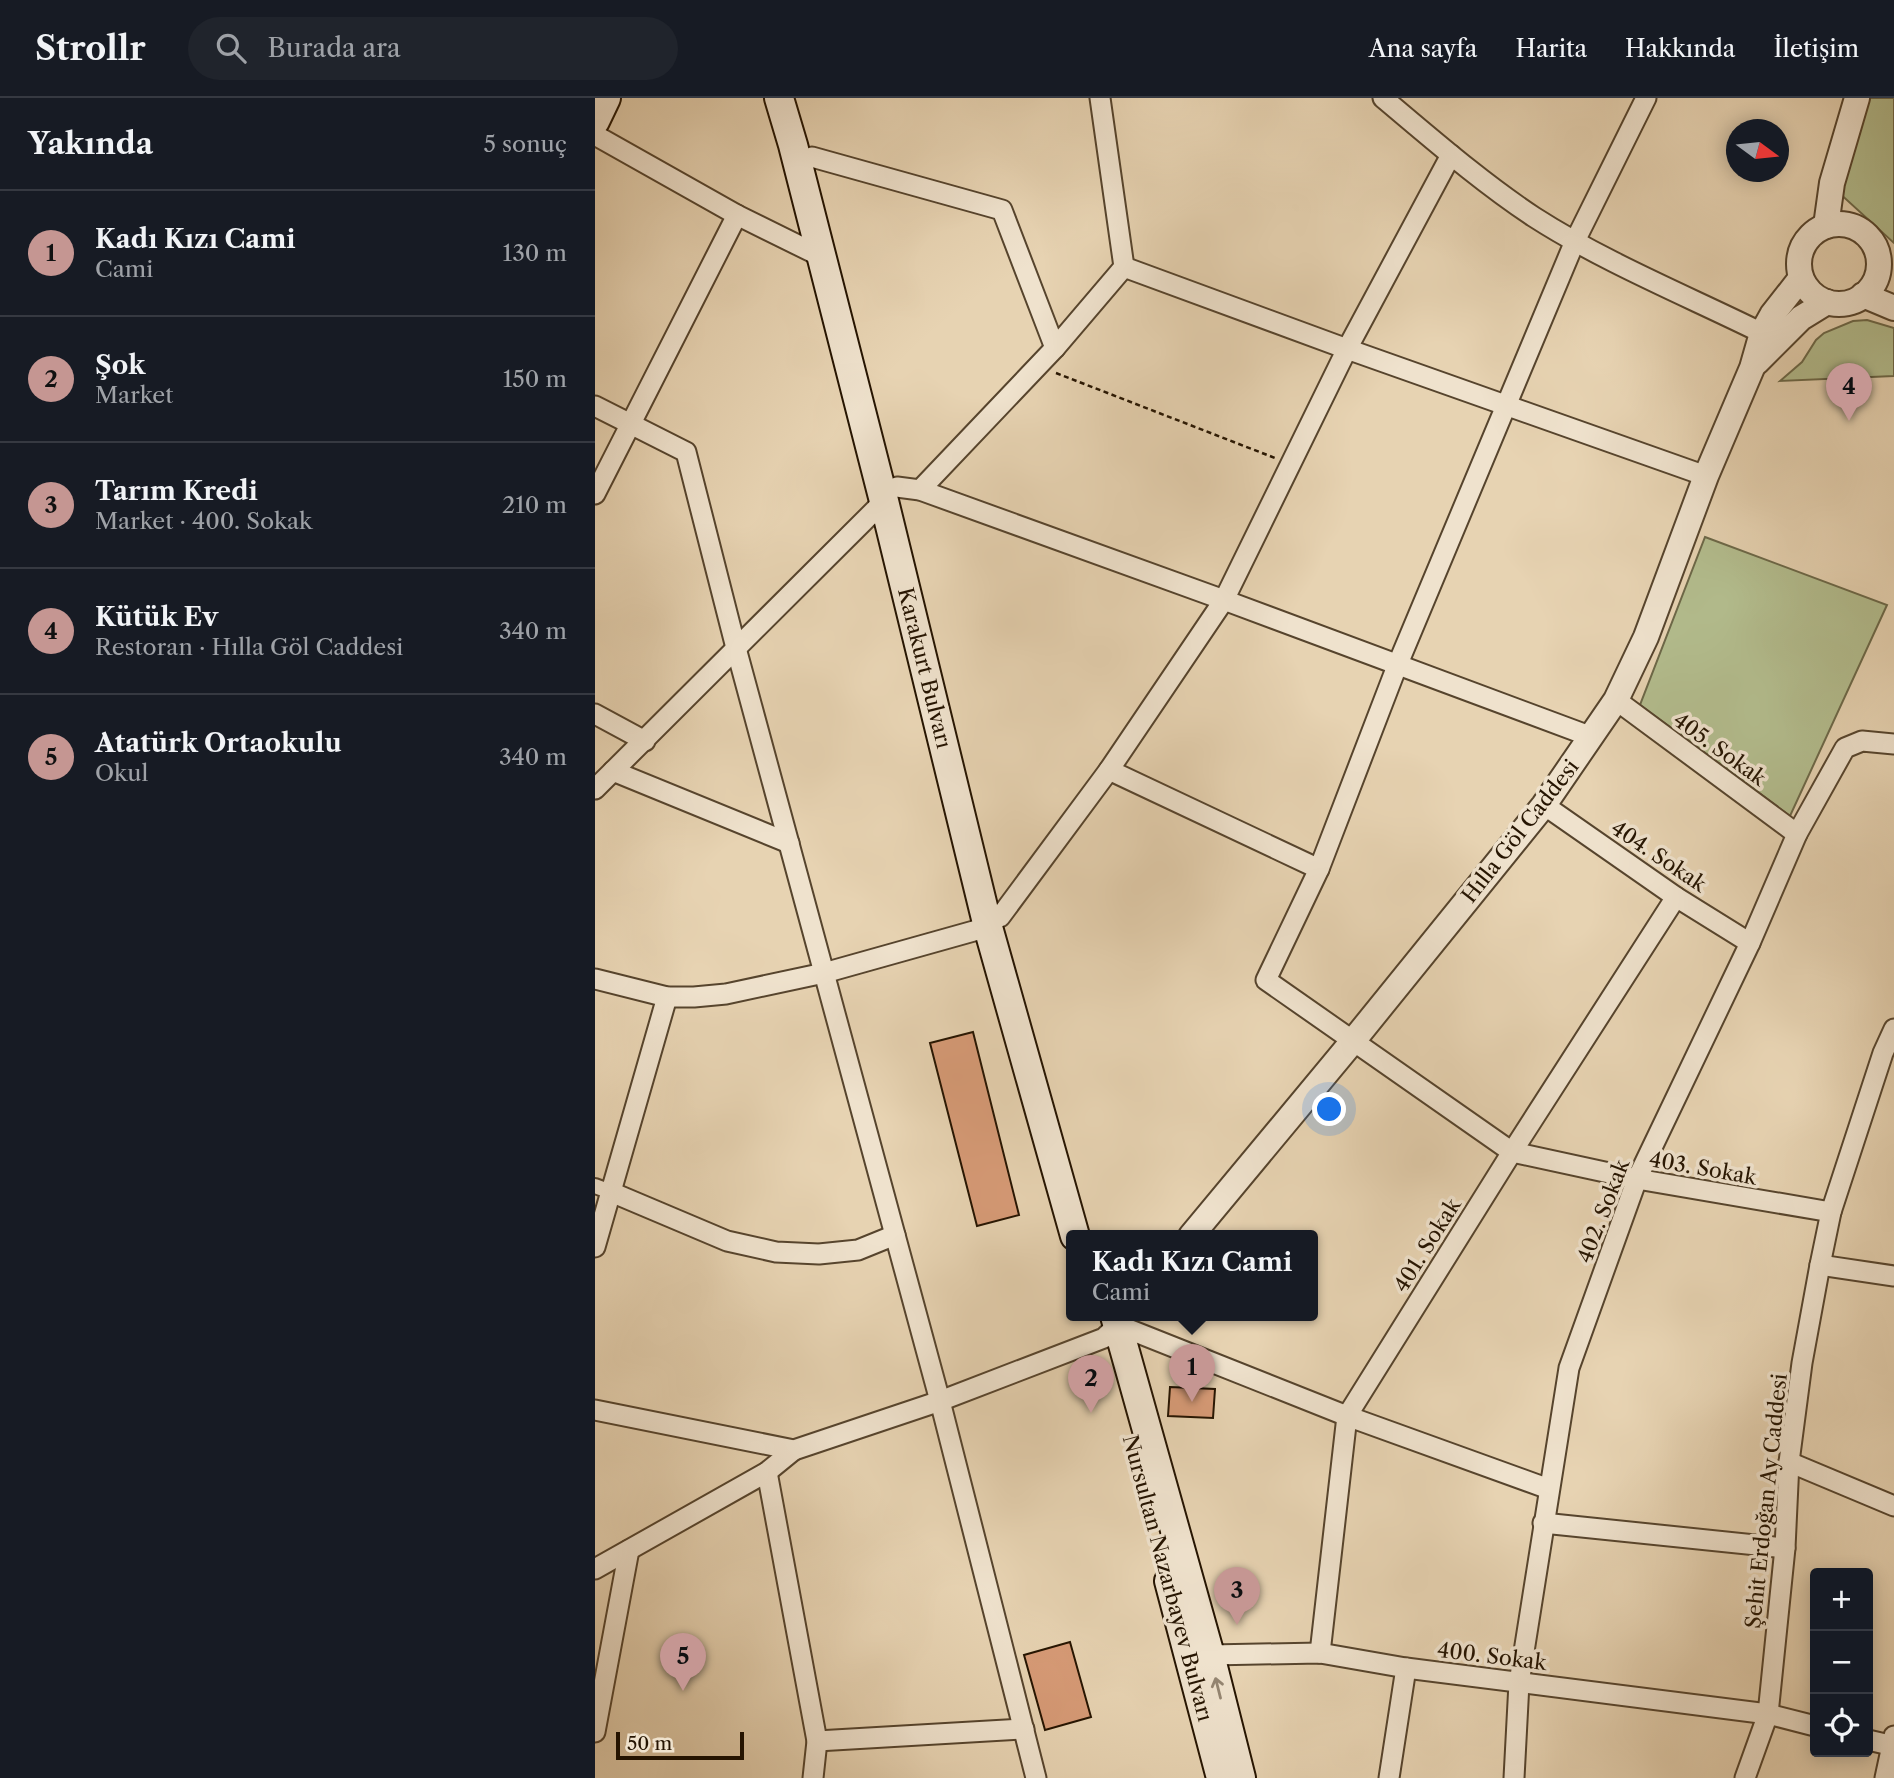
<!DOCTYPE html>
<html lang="tr">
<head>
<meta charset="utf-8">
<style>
  :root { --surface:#171b24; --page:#20242c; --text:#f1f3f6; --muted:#9ea1a6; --line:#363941; --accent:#c59692 }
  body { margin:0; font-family:"Libre Caslon Text",serif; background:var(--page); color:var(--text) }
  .controls { position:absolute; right:21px; bottom:21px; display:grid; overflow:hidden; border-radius:7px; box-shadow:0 4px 18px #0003 }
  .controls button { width:63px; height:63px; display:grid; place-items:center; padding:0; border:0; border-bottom:2px solid var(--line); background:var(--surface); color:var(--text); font:35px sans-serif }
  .compass { position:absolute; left:1131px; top:21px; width:63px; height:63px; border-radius:50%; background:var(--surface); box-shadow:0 4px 18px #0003; rotate:105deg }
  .scale { position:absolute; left:21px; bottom:18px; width:128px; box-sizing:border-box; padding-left:7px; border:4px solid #251401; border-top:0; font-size:19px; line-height:24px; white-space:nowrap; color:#251401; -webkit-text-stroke:5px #efe2cd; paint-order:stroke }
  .you { position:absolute; left:735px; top:1012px; width:24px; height:24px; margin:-18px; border:5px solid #fff; border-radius:50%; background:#1a73e8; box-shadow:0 0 0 10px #1a73e833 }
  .badge { display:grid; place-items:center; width:46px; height:46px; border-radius:50%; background:var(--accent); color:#111; font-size:23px; font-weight:700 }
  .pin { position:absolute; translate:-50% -58px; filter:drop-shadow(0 2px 4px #0008) }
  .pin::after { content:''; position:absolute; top:37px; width:24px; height:21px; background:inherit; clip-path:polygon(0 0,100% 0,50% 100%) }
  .popup { position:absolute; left:471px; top:1132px; width:252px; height:91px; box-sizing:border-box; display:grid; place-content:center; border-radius:7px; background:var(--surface); filter:drop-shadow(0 2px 5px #0005); font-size:23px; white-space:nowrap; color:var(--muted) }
  .popup b { font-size:26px; color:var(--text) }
  .popup::after { content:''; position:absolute; left:50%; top:100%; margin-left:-14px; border:14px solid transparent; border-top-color:var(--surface) }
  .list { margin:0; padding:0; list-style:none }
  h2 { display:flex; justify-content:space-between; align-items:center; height:91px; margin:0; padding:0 28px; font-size:30px }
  h2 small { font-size:23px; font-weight:400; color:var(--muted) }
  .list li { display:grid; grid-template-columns:46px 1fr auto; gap:21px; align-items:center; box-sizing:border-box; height:126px; padding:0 28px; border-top:2px solid var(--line) }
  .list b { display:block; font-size:26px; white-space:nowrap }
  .list p { margin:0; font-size:23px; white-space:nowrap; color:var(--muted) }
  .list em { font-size:23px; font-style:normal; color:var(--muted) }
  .icon { flex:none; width:38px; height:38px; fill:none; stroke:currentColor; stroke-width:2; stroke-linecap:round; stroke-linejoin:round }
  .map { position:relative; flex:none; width:1299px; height:1680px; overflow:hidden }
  header { display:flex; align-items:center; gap:42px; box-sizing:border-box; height:98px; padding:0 35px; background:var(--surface); border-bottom:2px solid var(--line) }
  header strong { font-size:33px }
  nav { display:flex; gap:38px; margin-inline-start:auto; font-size:24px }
  .search { width:490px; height:63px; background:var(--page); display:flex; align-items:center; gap:18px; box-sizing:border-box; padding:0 24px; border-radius:38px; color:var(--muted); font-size:26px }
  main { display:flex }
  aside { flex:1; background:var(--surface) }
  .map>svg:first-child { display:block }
</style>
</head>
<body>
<header>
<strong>Strollr</strong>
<div class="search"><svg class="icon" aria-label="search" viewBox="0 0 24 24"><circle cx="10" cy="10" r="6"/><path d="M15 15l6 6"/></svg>Burada ara</div>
<nav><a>Ana sayfa</a><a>Harita</a><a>Hakkında</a><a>İletişim</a></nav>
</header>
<main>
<aside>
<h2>Yakında<small>5 sonuç</small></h2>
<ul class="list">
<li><span class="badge">1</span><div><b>Kadı Kızı Cami</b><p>Cami</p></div><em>130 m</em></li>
<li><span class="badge">2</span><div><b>Şok</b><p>Market</p></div><em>150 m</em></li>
<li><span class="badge">3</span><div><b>Tarım Kredi</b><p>Market · 400. Sokak</p></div><em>210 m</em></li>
<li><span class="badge">4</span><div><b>Kütük Ev</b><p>Restoran · Hılla Göl Caddesi</p></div><em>340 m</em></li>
<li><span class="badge">5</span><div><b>Atatürk Ortaokulu</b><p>Okul</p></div><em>340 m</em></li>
</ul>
</aside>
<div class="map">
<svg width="1299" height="1680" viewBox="0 0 1299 1680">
  <rect width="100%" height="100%" fill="#e7d3b2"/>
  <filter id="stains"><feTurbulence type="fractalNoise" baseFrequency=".00286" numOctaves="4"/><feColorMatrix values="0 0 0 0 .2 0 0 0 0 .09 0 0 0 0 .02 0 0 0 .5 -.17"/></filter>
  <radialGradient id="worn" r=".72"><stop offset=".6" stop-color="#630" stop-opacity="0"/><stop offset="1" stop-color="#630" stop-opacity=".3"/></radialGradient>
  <g fill="#b3bd8e" stroke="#6c6848" stroke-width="2">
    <path d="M1271,0h28v145l-57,-52z"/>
    <path d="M1272,222l27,8v48l-114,5 22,-19 14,-22 8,-7 29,-12z"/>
    <path d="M1110,439l182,68 -97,211 -150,-111z"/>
  </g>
  <g fill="#d79b77" stroke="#251401" stroke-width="2">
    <path d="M378,934l46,183 -42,11 -47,-183z"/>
    <path d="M575,1289l45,2 -2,29 -45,-2z"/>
    <path d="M475,1544l21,75 -46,13 -21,-75z"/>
  </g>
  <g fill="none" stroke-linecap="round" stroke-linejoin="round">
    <g stroke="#56442d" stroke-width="18">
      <path id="pedestrian" d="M0,1088l16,6"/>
    </g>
    <g stroke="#56442d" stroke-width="23">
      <g id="minor">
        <path d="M788,0c49,41 98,84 151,119 70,45 153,79 228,116"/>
        <path d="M1051,0l-71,143 -178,425 -78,203 -53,111 246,172 125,27 194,33"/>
        <path d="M0,37l142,80 85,42"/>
        <path d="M217,59l190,53 53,138"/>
        <path d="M529,169l223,82 359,127"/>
        <path d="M0,308l91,46 50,196 204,753 96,377"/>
        <path d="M302,389l23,3 304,110 368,137"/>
        <path d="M325,392l135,-142 69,-81 -24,-169"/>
        <path d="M0,396l142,-279"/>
        <path d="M1021,602l181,134"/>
        <path d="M0,616l50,27"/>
        <path d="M514,672l210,99"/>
        <path d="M18,673l176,72"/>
        <path d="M0,691l289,-288"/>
        <path d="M949,707l132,92 74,46"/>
        <path d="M405,819l109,-147 115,-170 123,-251 104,-194"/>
        <path d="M0,881l72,18h27l32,-3 98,-21 164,-46"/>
        <path d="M16,1094l116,49 49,11 43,2 39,-4 37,-15"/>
        <path d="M0,1149l72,-250"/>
        <path d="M1225,1167l74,11"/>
        <path d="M0,1312l199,40 146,-49 164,-63 14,-13 229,91 202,73"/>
        <path d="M1194,1364l105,44"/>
        <path d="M172,1374l50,269 -4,37"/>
        <path d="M948,1425l242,25"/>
        <path d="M0,1471l172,-97 27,-22"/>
        <path d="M725,1555l27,-237 165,-264 164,-255"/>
        <path d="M615,1557l110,-2 86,15 362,46 47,12"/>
        <path d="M0,1634l34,-182"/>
        <path d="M1273,1642l26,6"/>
        <path d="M222,1643l207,-12"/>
        <path d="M794,1680l17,-110"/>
        <path d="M919,1680l5,-95 50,-315 68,-189 113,-236 47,-109 48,-86 17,-7 32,3"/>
        <path d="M1150,1680l23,-64 17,-166 4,-86 13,-99 18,-98 11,-53 52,-159 11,-24"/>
        <path d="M1290,1680l9,-42"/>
      </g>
    </g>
    <g stroke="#56442d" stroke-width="28">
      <g id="tertiary">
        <circle cx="1244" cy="166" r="40"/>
        <path d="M1231,128l6,-43 25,-85"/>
        <path d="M1268,197l31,13"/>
        <path d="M1162,264l44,-44 26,-16"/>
        <path d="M596,1138l162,-195 191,-236 72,-105 30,-63 60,-161 46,-108 10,-35 10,-18 29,-37"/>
      </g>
    </g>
    <g stroke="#251401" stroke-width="32">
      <g id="secondary">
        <path d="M184,0l14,47 91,356 104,426 87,309"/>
        <path d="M0,23l11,-23"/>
        <path d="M520,1218l95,339 31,123"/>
        <path d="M574,1483l52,197"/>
      </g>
    </g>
    <path stroke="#251401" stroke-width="2.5" stroke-dasharray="5 3.5" stroke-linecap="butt" d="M461,275l219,85"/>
    <use href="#pedestrian" stroke="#efe2cd" stroke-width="14"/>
    <use href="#minor" stroke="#efe2cd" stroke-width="19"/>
    <use href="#tertiary" stroke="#efe2cd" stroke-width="24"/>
    <use href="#secondary" stroke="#efe2cd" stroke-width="28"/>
  </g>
  <defs><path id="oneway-shaft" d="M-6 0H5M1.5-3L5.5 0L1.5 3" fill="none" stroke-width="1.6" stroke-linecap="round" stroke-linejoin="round" transform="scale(1.75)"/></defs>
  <use stroke="#948571" href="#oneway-shaft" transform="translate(623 1590) rotate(-104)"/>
  <g text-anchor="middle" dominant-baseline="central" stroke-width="7" stroke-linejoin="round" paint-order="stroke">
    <g font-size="21" fill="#251401" stroke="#efe2cd">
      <text transform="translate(330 570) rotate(76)">Karakurt Bulvarı</text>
      <text transform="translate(1125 651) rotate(36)">405. Sokak</text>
      <text transform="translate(925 733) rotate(-52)">Hılla Göl Caddesi</text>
      <text transform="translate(1064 758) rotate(34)">404. Sokak</text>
      <text transform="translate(1108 1070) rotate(10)">403. Sokak</text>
      <text transform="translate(1008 1113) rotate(-69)">402. Sokak</text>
      <text transform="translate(832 1147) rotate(-58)">401. Sokak</text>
      <text transform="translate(1171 1403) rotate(-84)">Şehit Erdoğan Ay Caddesi</text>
      <text transform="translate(573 1480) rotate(75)">Nursultan Nazarbayev Bulvarı</text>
      <text transform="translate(897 1558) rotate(7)">400. Sokak</text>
    </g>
  </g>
  <rect width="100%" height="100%" filter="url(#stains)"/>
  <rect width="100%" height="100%" fill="url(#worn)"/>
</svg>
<div class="controls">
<button>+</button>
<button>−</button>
<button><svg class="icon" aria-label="locate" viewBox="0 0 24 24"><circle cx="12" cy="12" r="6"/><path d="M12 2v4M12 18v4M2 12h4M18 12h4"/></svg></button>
</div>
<svg class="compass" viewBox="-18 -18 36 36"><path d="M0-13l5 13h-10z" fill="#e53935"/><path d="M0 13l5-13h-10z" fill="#9ea1a6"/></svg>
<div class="scale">50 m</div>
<div class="you"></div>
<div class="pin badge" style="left:597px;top:1304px">1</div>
<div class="popup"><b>Kadı Kızı Cami</b>Cami</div>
<div class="pin badge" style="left:496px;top:1315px">2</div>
<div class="pin badge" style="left:642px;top:1527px">3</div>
<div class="pin badge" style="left:1254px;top:323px">4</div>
<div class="pin badge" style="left:88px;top:1593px">5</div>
</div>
</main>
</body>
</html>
